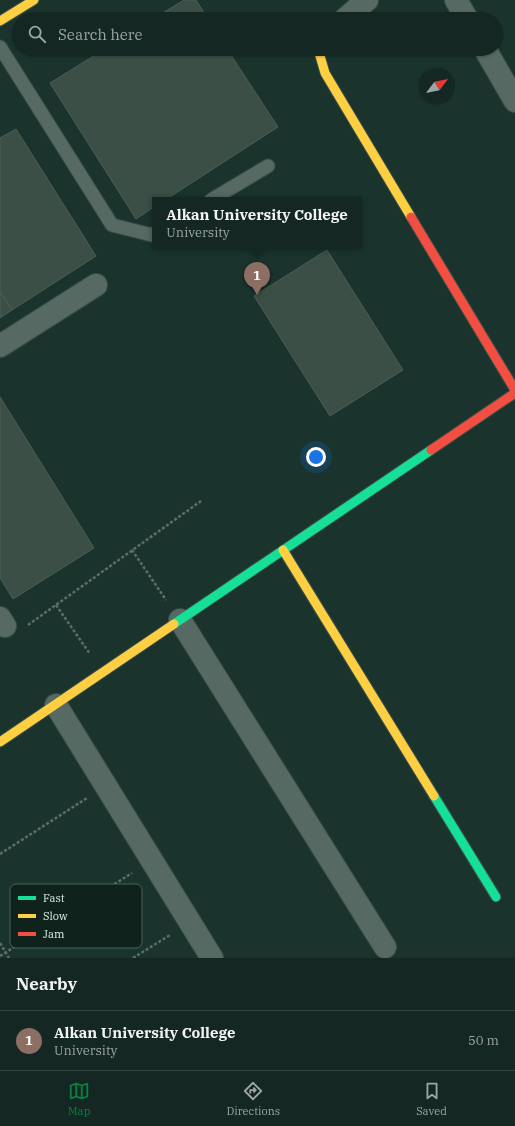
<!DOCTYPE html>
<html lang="en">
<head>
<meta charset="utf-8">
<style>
  :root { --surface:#142722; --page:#21332f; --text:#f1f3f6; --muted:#9da5a5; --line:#334440; --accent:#0b8043 }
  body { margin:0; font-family:"IBM Plex Serif",serif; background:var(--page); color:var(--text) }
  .compass { position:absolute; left:419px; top:68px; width:36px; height:36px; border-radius:50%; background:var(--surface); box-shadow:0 1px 3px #0004; rotate:58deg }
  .you { position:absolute; left:316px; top:457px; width:14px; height:14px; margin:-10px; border:3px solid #fff; border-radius:50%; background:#1a73e8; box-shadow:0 0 0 6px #1a73e833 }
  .badge { display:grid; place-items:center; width:26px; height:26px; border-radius:50%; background:var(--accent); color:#fff; font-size:13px; font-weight:700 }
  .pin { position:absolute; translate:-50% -33px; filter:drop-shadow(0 1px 2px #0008) }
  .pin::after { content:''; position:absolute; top:21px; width:14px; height:12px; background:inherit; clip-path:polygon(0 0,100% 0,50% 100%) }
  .popup { position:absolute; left:152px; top:197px; width:210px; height:52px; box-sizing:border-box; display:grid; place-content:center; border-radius:0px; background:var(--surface); filter:drop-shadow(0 1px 3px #0005); font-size:13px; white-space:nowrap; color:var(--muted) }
  .popup b { font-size:15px; color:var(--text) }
  .popup::after { content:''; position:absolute; left:50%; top:100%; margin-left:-8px; border:8px solid transparent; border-top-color:var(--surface) }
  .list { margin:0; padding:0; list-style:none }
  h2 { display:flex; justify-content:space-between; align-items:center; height:52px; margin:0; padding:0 16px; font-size:17px }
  h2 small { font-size:13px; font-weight:400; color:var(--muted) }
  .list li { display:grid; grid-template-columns:26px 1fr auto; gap:12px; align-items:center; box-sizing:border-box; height:60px; padding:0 16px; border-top:1px solid var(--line) }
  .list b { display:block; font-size:15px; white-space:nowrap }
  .list p { margin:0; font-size:13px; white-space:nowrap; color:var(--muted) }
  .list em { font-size:13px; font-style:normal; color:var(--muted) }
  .icon { flex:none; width:22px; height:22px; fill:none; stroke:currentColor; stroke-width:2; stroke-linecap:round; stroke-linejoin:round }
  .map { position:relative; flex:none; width:515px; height:958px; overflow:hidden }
  .search { position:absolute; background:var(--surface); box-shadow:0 1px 3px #0004; left:12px; right:12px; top:12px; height:44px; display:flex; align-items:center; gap:10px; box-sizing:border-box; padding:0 14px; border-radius:22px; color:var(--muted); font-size:15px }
  .sheet { height:112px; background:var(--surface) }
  nav { display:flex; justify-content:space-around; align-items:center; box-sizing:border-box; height:56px; border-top:1px solid var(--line); background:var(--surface); font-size:11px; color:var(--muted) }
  nav a { display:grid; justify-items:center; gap:2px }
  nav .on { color:var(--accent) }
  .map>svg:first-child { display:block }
</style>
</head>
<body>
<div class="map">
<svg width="515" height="958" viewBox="0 0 515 958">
  <rect width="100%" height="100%" fill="#1a342d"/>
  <g fill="#3b4f46" stroke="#4c5e55">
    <path d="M184,0h12l12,19h-55z"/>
    <path d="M105,49h122l51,78 -113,73h-10v6l-19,13 -86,-136z"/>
    <path d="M16,129l80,127 -84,54 -12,-18v-154z"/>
    <path d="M327,250l76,120 -73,46 -76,-120z"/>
    <path d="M0,292l12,18 -12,8z"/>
    <path d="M0,397l94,151 -81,51 -13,-21z"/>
  </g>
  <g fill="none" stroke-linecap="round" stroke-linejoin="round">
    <g stroke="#3a4e48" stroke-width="15">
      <g id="lane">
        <path d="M0,47l112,178 40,10 3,-2"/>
        <path d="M211,200l57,-34"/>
      </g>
    </g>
    <g stroke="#3a4e48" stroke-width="24">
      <g id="street">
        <path d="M456,0l11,19"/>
        <path d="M345,19l22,-19"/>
        <path d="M485,49l30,52"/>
        <path d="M0,346l96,-61"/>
        <path d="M0,618l5,8"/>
        <path d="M180,620l205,327"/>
        <path d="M56,705l156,253"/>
      </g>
    </g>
    <g stroke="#3a4e48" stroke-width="11">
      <g id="fast">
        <path d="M174,624l257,-174"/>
        <path d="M434,796l62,101"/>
      </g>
    </g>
    <g stroke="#3a4e48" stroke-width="11">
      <g id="slow">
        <path d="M0,21l34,-21"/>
        <path d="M318,49l7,24 86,144"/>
        <path d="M283,550l151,246"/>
        <path d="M0,742l174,-118"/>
      </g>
    </g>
    <g stroke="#3a4e48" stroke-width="11">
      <g id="jam">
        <path d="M411,217l104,173"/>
        <path d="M431,450l84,-57"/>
      </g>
    </g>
    <g stroke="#5d6d68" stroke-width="2.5" stroke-dasharray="3 2" stroke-linecap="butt">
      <path d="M132,550l34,50"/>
      <path d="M56,605l34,49"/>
      <path d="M28,625l173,-124"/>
      <path d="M0,854l87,-56"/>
      <path d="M0,943l9,15"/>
      <path d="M0,956l132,-83"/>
      <path d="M133,958l37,-23"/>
    </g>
    <use href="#lane" stroke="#576963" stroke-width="13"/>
    <use href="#street" stroke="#576963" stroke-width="22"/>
    <use href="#fast" stroke="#16e098" stroke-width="9"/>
    <use href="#slow" stroke="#ffcf43" stroke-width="9"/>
    <use href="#jam" stroke="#f24e42" stroke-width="9"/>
  </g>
  <rect x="10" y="884" width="132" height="64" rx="6" fill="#0f221c" stroke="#4c6059" stroke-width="1"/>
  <rect x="18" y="896" width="18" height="4" fill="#16e098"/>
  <rect x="18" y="914" width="18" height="4" fill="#ffcf43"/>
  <rect x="18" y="932" width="18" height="4" fill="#f24e42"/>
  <g font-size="11" fill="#d9f1e8">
    <text x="43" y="902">Fast</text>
    <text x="43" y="920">Slow</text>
    <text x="43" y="938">Jam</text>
  </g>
</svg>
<svg class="compass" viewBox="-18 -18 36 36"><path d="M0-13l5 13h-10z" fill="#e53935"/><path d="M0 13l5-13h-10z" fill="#9da5a5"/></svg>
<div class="you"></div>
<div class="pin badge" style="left:257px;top:295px;background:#8d6e63">1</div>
<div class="popup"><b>Alkan University College</b>University</div>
<div class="search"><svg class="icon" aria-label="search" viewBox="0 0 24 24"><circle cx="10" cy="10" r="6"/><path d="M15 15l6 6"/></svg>Search here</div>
</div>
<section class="sheet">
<h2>Nearby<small></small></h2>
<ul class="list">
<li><span class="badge" style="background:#8d6e63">1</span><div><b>Alkan University College</b><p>University</p></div><em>50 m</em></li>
</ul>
</section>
<nav>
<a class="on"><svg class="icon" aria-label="map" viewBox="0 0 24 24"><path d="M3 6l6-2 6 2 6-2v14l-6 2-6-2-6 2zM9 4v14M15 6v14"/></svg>Map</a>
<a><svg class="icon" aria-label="directions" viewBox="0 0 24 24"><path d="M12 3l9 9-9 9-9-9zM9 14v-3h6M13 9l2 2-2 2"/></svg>Directions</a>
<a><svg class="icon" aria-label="saved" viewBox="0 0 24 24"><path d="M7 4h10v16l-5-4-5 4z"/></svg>Saved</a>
</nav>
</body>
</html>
